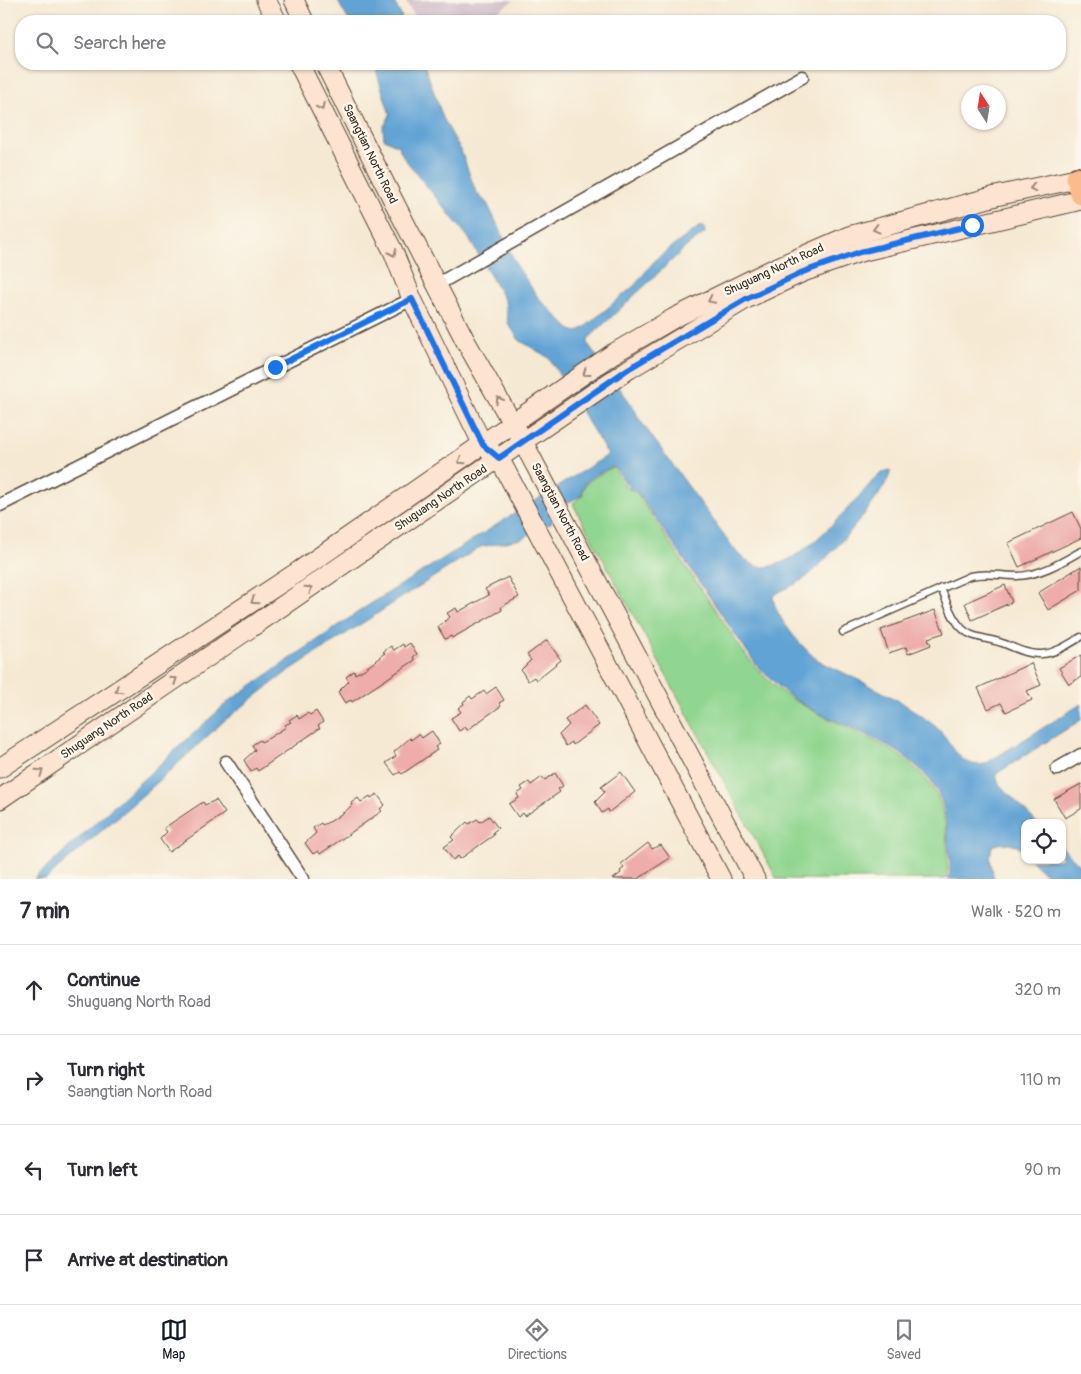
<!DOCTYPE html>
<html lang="en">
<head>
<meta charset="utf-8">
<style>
  :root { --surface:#fff; --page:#f2f2f3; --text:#2b2b33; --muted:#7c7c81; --line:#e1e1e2; --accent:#111827 }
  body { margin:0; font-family:Pangolin,sans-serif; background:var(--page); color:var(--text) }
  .controls { position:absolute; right:15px; bottom:15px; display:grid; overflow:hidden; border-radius:10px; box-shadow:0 1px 4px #0004 }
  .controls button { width:45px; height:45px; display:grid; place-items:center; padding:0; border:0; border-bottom:1px solid var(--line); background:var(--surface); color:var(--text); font:25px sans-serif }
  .compass { position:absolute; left:961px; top:85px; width:45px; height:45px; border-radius:50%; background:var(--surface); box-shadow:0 1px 4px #0004; rotate:348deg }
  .stop { position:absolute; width:15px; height:15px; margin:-11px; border:4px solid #1a73e8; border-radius:50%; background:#fff }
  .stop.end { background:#1a73e8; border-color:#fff; box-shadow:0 1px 5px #0008 }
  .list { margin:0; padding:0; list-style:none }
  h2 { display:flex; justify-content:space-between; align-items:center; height:65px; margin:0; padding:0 20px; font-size:21px }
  h2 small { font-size:16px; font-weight:400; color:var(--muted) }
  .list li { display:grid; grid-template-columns:32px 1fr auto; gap:15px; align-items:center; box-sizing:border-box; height:90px; padding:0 20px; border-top:1px solid var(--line) }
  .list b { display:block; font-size:19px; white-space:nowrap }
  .list p { margin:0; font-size:16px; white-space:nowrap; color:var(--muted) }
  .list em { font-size:16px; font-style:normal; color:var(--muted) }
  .icon { flex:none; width:28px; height:28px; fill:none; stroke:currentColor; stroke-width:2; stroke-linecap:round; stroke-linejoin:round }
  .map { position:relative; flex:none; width:1081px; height:879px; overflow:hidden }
  .search { position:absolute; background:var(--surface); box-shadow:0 1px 4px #0004; left:15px; right:15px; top:15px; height:55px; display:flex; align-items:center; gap:12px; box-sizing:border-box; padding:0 18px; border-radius:20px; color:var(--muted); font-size:19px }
  .sheet { height:425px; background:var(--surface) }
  nav { display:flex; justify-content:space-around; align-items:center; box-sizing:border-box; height:70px; border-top:1px solid var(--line); background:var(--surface); font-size:14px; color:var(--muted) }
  nav a { display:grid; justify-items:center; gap:2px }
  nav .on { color:var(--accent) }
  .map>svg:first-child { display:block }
</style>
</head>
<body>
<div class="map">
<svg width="1081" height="879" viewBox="0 0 1081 879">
  <rect width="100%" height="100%" fill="#fbf7ec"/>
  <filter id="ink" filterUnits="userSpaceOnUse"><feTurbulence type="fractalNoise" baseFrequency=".02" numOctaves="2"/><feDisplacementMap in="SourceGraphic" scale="10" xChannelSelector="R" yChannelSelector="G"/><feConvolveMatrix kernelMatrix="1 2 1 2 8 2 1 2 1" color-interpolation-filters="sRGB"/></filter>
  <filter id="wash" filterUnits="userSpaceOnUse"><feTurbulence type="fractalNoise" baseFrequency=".0096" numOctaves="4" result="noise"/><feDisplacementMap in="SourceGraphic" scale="20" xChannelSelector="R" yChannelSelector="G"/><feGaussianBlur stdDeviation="1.12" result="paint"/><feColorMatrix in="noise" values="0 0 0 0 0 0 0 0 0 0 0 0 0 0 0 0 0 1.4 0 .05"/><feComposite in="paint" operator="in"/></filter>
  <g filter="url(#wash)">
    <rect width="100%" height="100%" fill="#f6e9d3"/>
    <path fill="#d1bdc9" d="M405,0h109l-30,21h-67z"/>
    <path fill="#91d690" stroke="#668057" d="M611,468h3l12,20 10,4c28,42 56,85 85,126 13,20 26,41 43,58 46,50 146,60 174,122 10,21 8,49 10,71l-2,10h-169l-202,-371 -2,-5 10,-8c-2,-14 17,-20 28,-27z"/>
    <g fill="#60a3d4" stroke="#4e6679">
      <path d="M337,0h56l11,21h-55z"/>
      <path d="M374,64h50l19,54 18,33 15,41 11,11 30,63 20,30 34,34 6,2 8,-5 50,-42 21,-26 44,-33h4l1,7 -19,14 -98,92v5l46,64 5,11 99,135c8,6 17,14 27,13 36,-3 75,-51 99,-76 6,-7 16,-20 26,-21 4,15 -66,93 -81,105 -10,9 -25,13 -36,21 0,19 30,53 45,64 40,21 83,37 118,67 17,14 21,42 49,37l96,-60v16l-85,54 3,10 38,39h-12v28c-10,-7 -22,-10 -33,-5l-2,12 4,21h-46c5,-10 0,-27 0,-38 -1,-12 -2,-29 -7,-41 -20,-52 -93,-70 -137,-95 -18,-10 -32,-25 -47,-39l-121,-176 -7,-2 -14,-21h-4c-11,6 -31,13 -29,28l-15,8 -16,20 -30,16 -41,8 -193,125 -63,49 -65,60 -113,98h-12l195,-178 135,-93 244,-153 -59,-97 -30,-18 -11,-17 -3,-22 -37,-64 -64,-79 -6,-12 -14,-7 -1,-11 7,-13z"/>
      <path d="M1062,847l19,19v13h-30l-20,-19h31z"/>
    </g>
    <g id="blocks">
      <g fill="#eeadaa">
        <path d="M1073,512l8,17v9l-62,29 -11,-24z"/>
        <path d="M1081,566v24l-33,20 -10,-17z"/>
        <path d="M508,577l11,20 -18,10 1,3 -50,28 -1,-2 -6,3 -7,-12 12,-10 -3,-4 9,-5 2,4 31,-17 -4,-6z"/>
        <path d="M1005,585l7,17 -40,18 -7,-17z"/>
        <path d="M935,610l9,23 -16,5 3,7 -23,9 -2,-7 -17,6 -8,-23z"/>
        <path d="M547,640l14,20 -25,20 -2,-3 -6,4 -7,-11 10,-10 -4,-5z"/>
        <path d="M410,643l7,11 -4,3 2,3 -63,42 -1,-2 -6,3 -7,-11 11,-11 -3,-4 8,-6 1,3 8,-4 17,-12 -1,-1 6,-4 -2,-1 8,-6 3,4 9,-6 1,3z"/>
        <path d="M1081,655v22l-12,7 -10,-16z"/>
        <path d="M1031,663l10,22 -14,6 5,9 -26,12 -5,-9 -13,6 -10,-21z"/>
        <path d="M496,687l8,13 -5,3 2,3 -34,24 -2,-3 -6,4 -8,-13 10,-6 -3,-4 6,-4 -1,-2 7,-6 2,3 12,-8 2,3z"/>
        <path d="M585,705l14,20 -26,20 -1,-3 -6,4 -7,-11 10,-10 -4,-5z"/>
        <path d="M316,711l7,11 -5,4 2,2 -62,43 -2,-3 -5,4 -7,-12 11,-10 -3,-5 8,-5 1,2 8,-4 17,-11 -1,-2 6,-3 -2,-2 8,-5 2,4 9,-6 2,2z"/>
        <path d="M432,731l8,13 -5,3 2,3 -35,24 -2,-2 -5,3 -9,-12 10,-7 -2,-4 16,-14 1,2 8,-6 3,4z"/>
        <path d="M621,772l14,20 -26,20 -1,-3 -6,4 -7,-11 10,-10 -4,-5z"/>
        <path d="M555,773l8,13 -5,3 2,3 -35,24 -2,-3 -5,4 -9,-13 10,-6 -2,-4 6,-4 -2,-3 8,-5 2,3 11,-8 3,3z"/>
        <path d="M1081,784v25l-16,9 -11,-19z"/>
        <path d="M377,794l8,11 -5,4 2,2 -62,43 -2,-3 -5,3 -8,-11 11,-10 -3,-5 8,-5 1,2 9,-4 16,-11 5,-5 -1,-2 7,-5 3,4 9,-6 1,2z"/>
        <path d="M216,800l9,13 -56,39 -9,-13 7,-7 -3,-4 39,-26 2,3z"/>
        <path d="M489,816l9,12 -5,4 1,3 -34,24 -2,-3 -5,4 -9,-13 10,-7 -3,-3 16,-15 2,2 8,-5 3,3z"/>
        <path d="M648,843l4,6 9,-4 9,13 -32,21h-25l8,-6 -1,-2 4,-3 -3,-4z"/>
      </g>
    </g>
  </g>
  <g filter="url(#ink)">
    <use href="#blocks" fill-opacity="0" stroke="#574739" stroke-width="1"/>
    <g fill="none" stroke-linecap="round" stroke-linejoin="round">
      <g stroke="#574739" stroke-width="9">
        <g id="lane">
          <path d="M941,588c6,15 14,41 31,47 11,4 23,5 33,9 12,5 24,11 37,10 14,-1 27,-10 39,-17"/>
          <path d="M843,632l127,-56c17,-4 30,0 46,0 23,0 46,-14 65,-25"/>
        </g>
      </g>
      <g stroke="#574739" stroke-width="15">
        <g id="street">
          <path d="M438,284l364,-207"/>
          <path d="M0,505l412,-206"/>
          <path d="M226,762l77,117"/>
          <path d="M1057,769l24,-14"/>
        </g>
      </g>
      <g stroke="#574739" stroke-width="21">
        <g id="secondary">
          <path d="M266,0l11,21"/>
          <path d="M294,0l10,21"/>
          <path d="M299,64l94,187 19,48 71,146 16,13 222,421"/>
          <path d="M325,64l67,134 74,144 57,100 232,437"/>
          <path d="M0,768l299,-197 315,-218 60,-35 97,-48 78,-34 147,-40 85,-18"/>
          <path d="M0,799l629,-430 117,-70 57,-27 57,-20 221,-52"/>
        </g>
      </g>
      <g stroke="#574739" stroke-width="24">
        <path id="primary" d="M1077,178l4,16"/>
      </g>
      <use href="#lane" stroke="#fff" stroke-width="6"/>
      <use href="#street" stroke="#fff" stroke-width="12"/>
      <use href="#secondary" stroke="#fde4d1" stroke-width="19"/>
      <use href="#primary" stroke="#fbbb8d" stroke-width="21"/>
    </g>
    <defs><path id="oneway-chevron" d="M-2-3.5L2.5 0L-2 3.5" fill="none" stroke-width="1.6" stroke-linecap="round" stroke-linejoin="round" transform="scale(1.25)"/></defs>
    <g stroke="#9c8778">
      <use href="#oneway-chevron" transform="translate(321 107) rotate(63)"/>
      <use href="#oneway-chevron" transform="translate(1033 188) rotate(167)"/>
      <use href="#oneway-chevron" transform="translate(876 229) rotate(165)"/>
      <use href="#oneway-chevron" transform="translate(393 253) rotate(66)"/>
      <use href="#oneway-chevron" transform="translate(711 300) rotate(154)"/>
      <use href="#oneway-chevron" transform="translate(586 373) rotate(144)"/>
      <use href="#oneway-chevron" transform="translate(499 400) rotate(-119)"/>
      <use href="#oneway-chevron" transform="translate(461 461) rotate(146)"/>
      <use href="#oneway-chevron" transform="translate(309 589) rotate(-34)"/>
      <use href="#oneway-chevron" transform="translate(254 601) rotate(147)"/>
      <use href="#oneway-chevron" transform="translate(174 680) rotate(-34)"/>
      <use href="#oneway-chevron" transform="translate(118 690) rotate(147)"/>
      <use href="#oneway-chevron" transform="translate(40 772) rotate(-34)"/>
    </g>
  </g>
  <g fill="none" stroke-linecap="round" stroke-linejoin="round" filter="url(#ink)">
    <path stroke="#1a73e8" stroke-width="6" d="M275,367l137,-68 71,146 16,13 129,-89 118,-70 57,-27 57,-20 112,-27"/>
  </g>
  <g text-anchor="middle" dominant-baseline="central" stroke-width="5" stroke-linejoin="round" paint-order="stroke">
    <g font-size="12" fill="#3b2a1e" stroke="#fbf7ec">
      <text transform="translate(370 154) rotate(64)">Saangtian North Road</text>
      <text transform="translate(774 270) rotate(-25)">Shuguang North Road</text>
      <text transform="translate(441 498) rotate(-34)">Shuguang North Road</text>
      <text transform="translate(560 512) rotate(62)">Saangtian North Road</text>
      <text transform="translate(107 726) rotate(-34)">Shuguang North Road</text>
    </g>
  </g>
</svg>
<div class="controls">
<button><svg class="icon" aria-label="locate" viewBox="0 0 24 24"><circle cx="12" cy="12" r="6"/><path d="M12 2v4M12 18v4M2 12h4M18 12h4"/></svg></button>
</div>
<svg class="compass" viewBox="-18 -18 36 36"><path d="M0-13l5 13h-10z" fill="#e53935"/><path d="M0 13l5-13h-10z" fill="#7c7c81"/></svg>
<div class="stop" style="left:972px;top:225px"></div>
<div class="stop end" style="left:275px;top:367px"></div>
<div class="search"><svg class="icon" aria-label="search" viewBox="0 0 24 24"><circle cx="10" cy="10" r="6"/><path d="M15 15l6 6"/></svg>Search here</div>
</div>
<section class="sheet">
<h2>7 min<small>Walk · 520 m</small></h2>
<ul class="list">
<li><svg class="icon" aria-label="ahead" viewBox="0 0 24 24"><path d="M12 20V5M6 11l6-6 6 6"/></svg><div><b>Continue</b><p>Shuguang North Road</p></div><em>320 m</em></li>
<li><svg class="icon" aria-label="right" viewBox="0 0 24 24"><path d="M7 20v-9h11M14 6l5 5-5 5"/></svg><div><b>Turn right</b><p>Saangtian North Road</p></div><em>110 m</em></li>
<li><svg class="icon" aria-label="left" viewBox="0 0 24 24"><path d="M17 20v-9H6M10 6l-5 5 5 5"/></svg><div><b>Turn left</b></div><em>90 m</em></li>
<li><svg class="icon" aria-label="arrive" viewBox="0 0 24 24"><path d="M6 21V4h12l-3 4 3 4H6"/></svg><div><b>Arrive at destination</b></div></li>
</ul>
</section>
<nav>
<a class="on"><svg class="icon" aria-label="map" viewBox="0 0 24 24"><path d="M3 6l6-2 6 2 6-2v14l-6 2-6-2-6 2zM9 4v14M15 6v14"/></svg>Map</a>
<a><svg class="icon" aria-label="directions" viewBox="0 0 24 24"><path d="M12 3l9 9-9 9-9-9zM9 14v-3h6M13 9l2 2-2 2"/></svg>Directions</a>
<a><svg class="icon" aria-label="saved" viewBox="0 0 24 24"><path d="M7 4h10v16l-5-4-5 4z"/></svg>Saved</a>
</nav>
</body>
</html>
